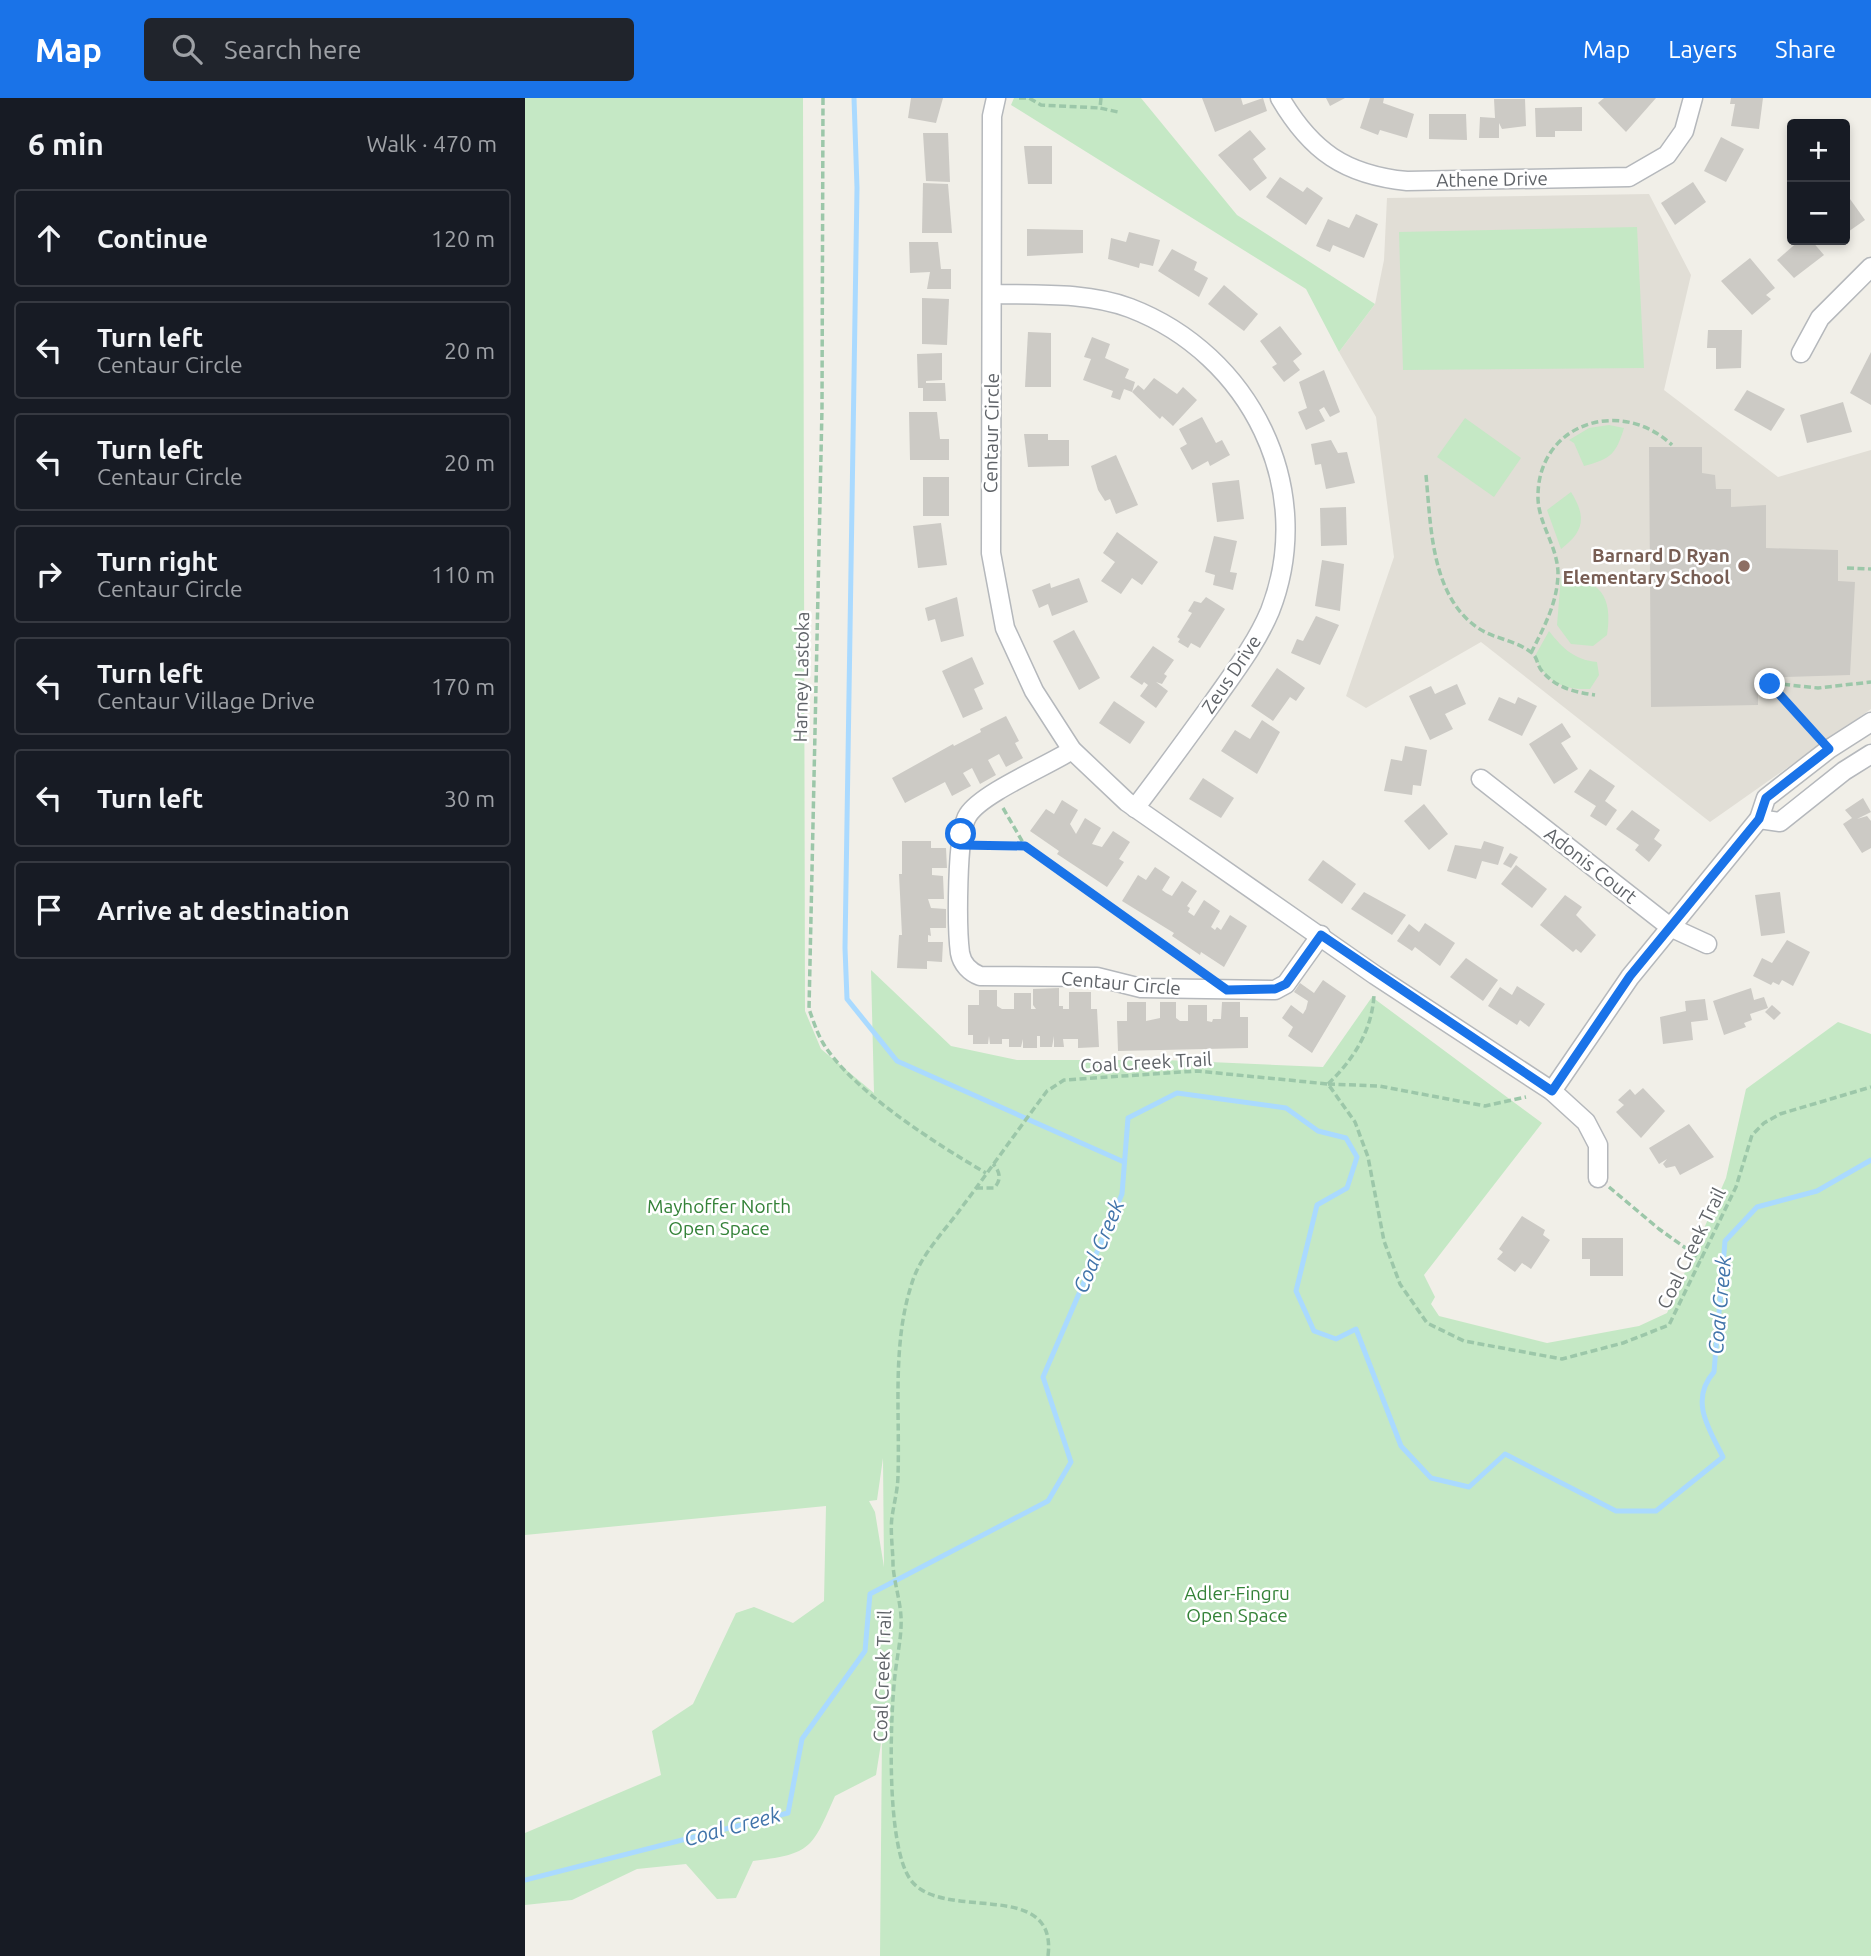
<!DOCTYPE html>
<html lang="en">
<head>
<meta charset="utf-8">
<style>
  :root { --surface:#171b24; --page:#20242c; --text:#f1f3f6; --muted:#9ea1a6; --line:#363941; --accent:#1a73e8 }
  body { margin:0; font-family:Ubuntu,sans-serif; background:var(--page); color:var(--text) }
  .controls { position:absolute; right:21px; top:21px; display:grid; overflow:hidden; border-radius:7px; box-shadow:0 4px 10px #0003 }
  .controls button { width:63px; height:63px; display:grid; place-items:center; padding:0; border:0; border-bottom:2px solid var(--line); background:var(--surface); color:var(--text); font:35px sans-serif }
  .stop { position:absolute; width:21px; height:21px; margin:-16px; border:5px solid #1a73e8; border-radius:50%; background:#fff }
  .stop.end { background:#1a73e8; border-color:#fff; box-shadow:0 2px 7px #0008 }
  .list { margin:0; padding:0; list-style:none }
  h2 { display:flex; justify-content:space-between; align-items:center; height:91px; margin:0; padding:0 28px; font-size:30px }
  h2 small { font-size:23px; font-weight:400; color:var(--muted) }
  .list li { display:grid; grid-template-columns:46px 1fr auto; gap:21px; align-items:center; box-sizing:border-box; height:98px; margin:0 14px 14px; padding:0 14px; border:2px solid var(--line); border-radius:7px }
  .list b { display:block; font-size:26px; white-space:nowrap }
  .list p { margin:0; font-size:23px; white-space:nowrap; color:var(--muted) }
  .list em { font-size:23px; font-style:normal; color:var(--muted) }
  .icon { flex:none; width:38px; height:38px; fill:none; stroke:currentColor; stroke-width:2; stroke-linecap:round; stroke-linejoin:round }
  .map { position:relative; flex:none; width:1346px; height:1858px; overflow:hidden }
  header { display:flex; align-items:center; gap:42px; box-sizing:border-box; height:98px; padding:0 35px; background:var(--accent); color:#fff }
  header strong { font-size:33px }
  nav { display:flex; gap:38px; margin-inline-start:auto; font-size:24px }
  .search { width:490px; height:63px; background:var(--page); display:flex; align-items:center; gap:18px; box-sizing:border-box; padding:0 24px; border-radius:7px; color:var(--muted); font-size:26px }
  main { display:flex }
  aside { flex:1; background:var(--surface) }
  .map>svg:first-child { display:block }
</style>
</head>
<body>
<header>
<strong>Map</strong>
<div class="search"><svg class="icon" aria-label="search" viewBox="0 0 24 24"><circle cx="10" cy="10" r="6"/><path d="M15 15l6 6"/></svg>Search here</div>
<nav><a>Map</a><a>Layers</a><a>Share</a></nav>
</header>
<main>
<aside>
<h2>6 min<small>Walk · 470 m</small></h2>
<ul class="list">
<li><svg class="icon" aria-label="ahead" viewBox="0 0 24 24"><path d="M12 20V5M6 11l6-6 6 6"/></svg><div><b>Continue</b></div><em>120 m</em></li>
<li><svg class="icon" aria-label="left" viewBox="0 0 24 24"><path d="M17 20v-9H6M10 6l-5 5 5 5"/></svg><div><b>Turn left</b><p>Centaur Circle</p></div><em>20 m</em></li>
<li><svg class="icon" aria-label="left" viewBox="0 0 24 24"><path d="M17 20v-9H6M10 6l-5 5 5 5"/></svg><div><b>Turn left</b><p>Centaur Circle</p></div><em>20 m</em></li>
<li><svg class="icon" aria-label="right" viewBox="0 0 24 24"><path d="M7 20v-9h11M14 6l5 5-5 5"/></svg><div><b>Turn right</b><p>Centaur Circle</p></div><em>110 m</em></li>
<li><svg class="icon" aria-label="left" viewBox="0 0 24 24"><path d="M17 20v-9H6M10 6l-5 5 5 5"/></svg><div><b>Turn left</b><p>Centaur Village Drive</p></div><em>170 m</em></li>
<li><svg class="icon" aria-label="left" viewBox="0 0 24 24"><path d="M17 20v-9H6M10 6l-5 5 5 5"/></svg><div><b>Turn left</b></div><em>30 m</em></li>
<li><svg class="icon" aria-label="arrive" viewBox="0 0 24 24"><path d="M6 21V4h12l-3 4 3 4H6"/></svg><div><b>Arrive at destination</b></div></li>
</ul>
</aside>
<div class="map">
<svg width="1346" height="1858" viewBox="0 0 1346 1858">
  <rect width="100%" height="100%" fill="#f1efe8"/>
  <path fill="#e1ded6" d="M1124,96l42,81 -27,115 114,87 93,-27v259l-161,113 -229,-180 -115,66 -20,-12 48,-139 -18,-140 -37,-65 36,-48 9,-44 3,-62z"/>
  <g fill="#c5e8c5" fill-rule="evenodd">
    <path d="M0,0h278l2,913 16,38 53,44 -3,-123 80,76 66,14h148l158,7 49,-70 170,126 -118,152 11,22 -4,7 8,12 108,27 92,-17 28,-13 59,-135 20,-89 92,-67 33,12v922h-991l2,-219 -6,38 -41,21c-23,52 -23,58 -82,65l-17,37 -19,1 -31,-35 -49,5 -65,31 -47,5v-72l136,-58 -9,-44 41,-27 43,-91 18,-6 39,16 31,-22 2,-95 -301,29zM358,1360l1,109 -9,-55 -6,-11 8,-1z"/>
    <path d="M489,0h127l96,117 138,89 -36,48 -33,-63 -295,-184z"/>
    <path d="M1112,129l7,141 -241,2 -4,-138z"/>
    <path d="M940,320l56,40 -27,39 -57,-40z"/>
    <path d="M1084,327l15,3c-8,26 -13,31 -40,38l-10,-23 -5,-3 20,-12z"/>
    <path d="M1046,394c15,24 14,39 -10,57l-14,-39z"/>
    <path d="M1036,478c39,3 52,20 46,59l-14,11 -22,-2 -14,-19z"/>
    <path d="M1024,533c14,18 26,29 48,31l2,13 -9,14c-27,1 -45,-7 -55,-33z"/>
  </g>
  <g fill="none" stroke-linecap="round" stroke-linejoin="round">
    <g stroke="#aadaff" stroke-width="5">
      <path d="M329,0l3,90 -12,760 2,51 50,62 227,101"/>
      <path d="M0,1782l263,-67 14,-74 63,-88 5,-57 178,-93 23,-39 -28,-85 79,-183 6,-76 49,-25 109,15 32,23 28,7 11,19 -10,31 -30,17 -21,86 18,40 22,8 20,-10 45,117 30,32 38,9 36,-33 111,57h40l67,-54c-14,-28 -34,-57 -9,-85l11,-131 32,-34 60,-16 54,-31"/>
    </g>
  </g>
  <g fill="#cccac5">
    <path d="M386,0h32l-7,25 -28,-5z"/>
    <path d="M677,0h39l2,7 20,-7 4,13 -52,21z"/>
    <path d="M801,0h19l-15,8z"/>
    <path d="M845,0h14l-1,5 31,11 -7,24 -27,-8 -2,5 -18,-7z"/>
    <path d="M1079,0h52l-30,34 -28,-29z"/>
    <path d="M1206,0h32l-4,31 -28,-3 4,-22h-5z"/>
    <path d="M969,1h31l1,27 -24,3 -3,-6v15h-20l1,-21 15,1z"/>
    <path d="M1057,9v24h-27v6h-19l-1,-29z"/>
    <path d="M904,16h37l1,26 -38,-1z"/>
    <path d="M725,32l16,19 -13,10 14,19 -17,13 -32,-36z"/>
    <path d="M398,35h25l2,49 -24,-1z"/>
    <path d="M1196,39l23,12 -18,33 -22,-11z"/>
    <path d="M499,48h28v38h-24z"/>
    <path d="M755,79l23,15 4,-5 16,11 -17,27 -40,-28z"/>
    <path d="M1168,84l13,20 -31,23 -14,-22z"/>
    <path d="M398,85l25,1 4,49h-30z"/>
    <path d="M1325,101l15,21 -20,14v-32z"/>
    <path d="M831,116l22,10 -14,34 -31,-13 -3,7 -14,-6 12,-27 21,9z"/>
    <path d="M502,131l56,1v23l-56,3z"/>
    <path d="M604,134l31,8 -7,26 -13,-3 -1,5 -31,-9 3,-21 15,4z"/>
    <path d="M1275,142h11l13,15 -30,23 -17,-18z"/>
    <path d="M384,144h29l3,27h10v20h-24l3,-17 -20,1z"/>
    <path d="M647,151l25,13 -3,8 14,8 -9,19 -41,-26z"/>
    <path d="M1225,160l25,30 -9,7 5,4 -19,16 -31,-34z"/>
    <path d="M699,187l34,29 -14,17 -36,-27z"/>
    <path d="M397,200l27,1 -2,46 -25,-1z"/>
    <path d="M755,228l22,28 -9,7 7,9 -16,12 -12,-15 5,-3 -17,-23z"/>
    <path d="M1183,232h34l-1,38 -25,1v-21h-9z"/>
    <path d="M503,234l23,1v54h-26z"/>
    <path d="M567,239l18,7 -5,14 24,11 -4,9 10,4 -3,10 -8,-3 -4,11 -9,-3 2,-6 -30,-11 8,-21 -7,-2z"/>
    <path d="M1346,254v53l-21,-12z"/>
    <path d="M417,255v27l-16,1v2h19l1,18h-23v-13h-5l-1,-34z"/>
    <path d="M799,272l16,42 -10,5 -6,-10 -5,3 6,11 -19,9 -8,-18 9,-4 -8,-26z"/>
    <path d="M629,280l23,16 6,-7 14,13 -24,26 -11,-10 -2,3 -28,-27 6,-7 6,5z"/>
    <path d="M1222,292l38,19 -14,22 -37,-21z"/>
    <path d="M1318,304l9,30 -45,11 -7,-28z"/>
    <path d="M384,314h28l3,27h9v21h-39z"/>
    <path d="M677,319l14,26 6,-3 8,15 -20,11 -2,-5 -16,9 -12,-22 7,-4 -8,-15z"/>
    <path d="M499,336h24v6h21v26l-41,1z"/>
    <path d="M806,342l7,13 9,-1 8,31 -29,6 -5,-25 -6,1 -4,-21z"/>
    <path d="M1124,349h53v26l13,2 1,14h15v18l35,-2v43l72,2v31l17,1 -5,93 -92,3v27l-107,2z"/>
    <path d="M591,357l22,50 -22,9 -6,-15 -5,2 -7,-11 -7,-24z"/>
    <rect x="398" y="379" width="26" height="39"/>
    <path d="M714,382l5,39 -27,3 -5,-39z"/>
    <path d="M821,409l1,38 -26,1 -1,-38z"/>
    <path d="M416,425l6,42 -29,3 -5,-42z"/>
    <path d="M592,434l41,30 -16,23 -10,-7 -11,16 -20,-13 14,-19 -12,-9z"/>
    <path d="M689,438l23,5 -7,31 7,1 -4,17 -20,-5 2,-10 -10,-3z"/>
    <path d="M797,462l22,4 -4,47 -25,-5z"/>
    <path d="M554,480l9,24 -36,14 -4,-12 -9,4 -7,-18 18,-7 1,5z"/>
    <path d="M432,499l7,39 -23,6 -6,-23 -7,2 -3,-13z"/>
    <path d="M681,499l19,12 -25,39 -9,-5 -3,5 -10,-6 2,-3 -3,-2 15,-24 -4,-2 6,-10 7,2z"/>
    <path d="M791,518l23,9 -19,40 -29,-12 6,-14 6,2z"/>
    <path d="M549,532l26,48 -21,12 -26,-49z"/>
    <path d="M628,548l21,14 -10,14 3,2 -5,8 -6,-2 12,9 -12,17 -16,-12 8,-11 -4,-3 -2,3 -12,-8z"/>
    <path d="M447,559l12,27 -10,5 9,20 -20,9 -21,-47z"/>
    <path d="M752,570l28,20 -9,13 -6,-4 -17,24 -22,-15z"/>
    <path d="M932,586l9,20 -21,10 8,15 -23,11 -21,-44 22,-10 4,8z"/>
    <path d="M974,599l16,7 3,-7 19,9 -15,30 -34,-16z"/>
    <path d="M589,603l31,21 -15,22 -31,-21z"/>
    <path d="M481,618l13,25 -4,2 8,15 -17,9 -7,-13 -11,6 8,15 -16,9 -8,-16 -9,5 8,13 -19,10 -7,-14 -40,21 -13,-25 61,-34 1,2 27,-14 -1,-3z"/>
    <path d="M737,622l18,12 -23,42 -36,-23 14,-21 15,9z"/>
    <path d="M1037,625l9,14 -10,6 17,26 -24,15 -25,-40z"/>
    <path d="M880,648l22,4 -6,36 -8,-1 -1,10 -28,-4 7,-32 11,2z"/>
    <path d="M1065,671l25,17 -10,15 12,9 -11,16 -16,-10 6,-10 -22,-14z"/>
    <path d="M678,680l31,20 -13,20 -32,-19z"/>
    <path d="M1338,700l8,14 -14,7 10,-3 4,5v27l-9,5 -19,-29 9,-6 -7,-8z"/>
    <path d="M537,702l16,10 -8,14 6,10 9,-16 16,10 -9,16 10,3 11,-16 17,11 -11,17 5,3 -17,25 -50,-33 2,-3 -29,-20 16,-22 8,5z"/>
    <path d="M899,706l24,30 -19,16 -25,-29z"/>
    <path d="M1107,712l28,20 -6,9 8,6 -13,17 -14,-12 4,-5 -23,-16z"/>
    <path d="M377,743h29v7h15l1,20h-15v7l11,1 1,23h-16l3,9 15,1v19h-16l1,8 -3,-1v7h15l-1,20 -15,-1v8l-30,-1 2,-33h3l-3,-61h3z"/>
    <path d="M959,743l20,6 -6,18 -16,-4 -6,18 -29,-8 8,-26 26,4z"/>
    <path d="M985,755l8,4 -7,11 -8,-4z"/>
    <path d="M798,762l33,24 -14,20 -34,-24z"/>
    <path d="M991,767l31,24 -15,19 -31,-24z"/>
    <path d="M630,769l15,10 -8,13 4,3 6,3 10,-15 15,10 -10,15 3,2 -2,4 6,4 10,-16 16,11 -9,16 4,3 2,-3 4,3 9,-15 17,11 -23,41 -23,-15 -1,3 -28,-19 2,-3 -52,-32 16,-26 8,5z"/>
    <path d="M839,794l42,23 -14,20 -41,-26z"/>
    <path d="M1255,794l5,41 -24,3 -6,-41z"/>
    <path d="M1040,797l17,12 -6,8 20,20 -15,18 -5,-4 -3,3 -33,-27z"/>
    <path d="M900,825l30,20 -15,23 -25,-19 -3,4 -15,-10 12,-17 10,8z"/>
    <path d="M1262,842l23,12 -17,34 -11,-6 -3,5 -6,-3 -2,3 -18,-9 9,-18 10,5z"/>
    <path d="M941,860l32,22 -15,21 -33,-24z"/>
    <path d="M798,882l23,16 -34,57 -24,-17 5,-9 -11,-9 9,-13 12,9 3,-5 2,-8 -14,-9 6,-9 14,10z"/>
    <path d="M992,888l28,18 -16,23 -9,-7 -3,5 -29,-19 12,-19 12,8z"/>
    <path d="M534,890v18h4v3h6v-17h22v17h6l2,38 -21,1v-9h-15l1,8h-10v-11l-2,11h-12v-11h-3v12h-14v-9l-2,8h-12v-8h-7v5h-12l-1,-8 -1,8h-15v-9h-5v-30h11v-15h18v16l5,3h12v-16h17v16h5l-3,-4v-16z"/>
    <path d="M1226,890l3,12 10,-3 4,11 -18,6 2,6 -8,3 2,4 -22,8 -11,-34z"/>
    <path d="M1180,901l3,21 -17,2 2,18 -30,4 -3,-27 26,-6 -1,-10z"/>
    <path d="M602,904h19v19l14,-3v-16h16v16l4,3h8v-16h19v16l5,1 1,-3h8l1,-17h18v15h8v31l-130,3 -1,-30h10z"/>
    <path d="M1247,907l9,8 -7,7 -9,-8z"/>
    <path d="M1118,990l22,23 -24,27 -25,-26 8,-7 -6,-5 12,-11 5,6z"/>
    <path d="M1164,1026l25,33 -34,18 -5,-9 -9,2 -3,-4 4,-5 -8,5 -10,-16z"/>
    <path d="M997,1118l23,14 -2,5 7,5 -19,29 -9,-6 -7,9 -18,-13 6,-7 -4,-3z"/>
    <path d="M1057,1140h41v38h-33v-17h-8z"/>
  </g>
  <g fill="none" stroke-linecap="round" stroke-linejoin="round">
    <g stroke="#b5b8bc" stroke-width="21">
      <g id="minor">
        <path d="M471,0l-4,18 -1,437 14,75 29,63 38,59 55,52 248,173 177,116 34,31 12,23v33"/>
        <path d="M755,0c31,53 65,77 127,83l222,-4 38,-22 17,-24 9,-33"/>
        <path d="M468,196c44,1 94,-2 137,14 120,46 188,180 140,303 -14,33 -35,60 -56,90 -26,36 -52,72 -79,107"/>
        <path d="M1276,255l19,-35 51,-51"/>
        <path d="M547,652c-25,16 -90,43 -104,65 -12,17 -11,115 -8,138 2,11 10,19 20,23l117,1 44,11 134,2 11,-6 35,-49"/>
        <path d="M956,681l189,148 37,17"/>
        <path d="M1234,721l21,3 64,-51 27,-17"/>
        <path d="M1027,993l78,-114 129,-158 7,-21 63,-49 42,-27"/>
      </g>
    </g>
    <g stroke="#9cc7a9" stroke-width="3.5" stroke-dasharray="7 3.5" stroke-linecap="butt">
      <path d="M298,0l-1,310 -13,601c4,11 8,24 14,34 29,48 115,102 163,130"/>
      <path d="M494,0h10l12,7 59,3"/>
      <path d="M576,0l-1,10 18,4"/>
      <path d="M901,377c5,52 5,121 52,153 16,11 38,12 54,25 6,5 5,13 10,18 14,17 32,21 53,24"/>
      <path d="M1322,470l24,1"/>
      <path d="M1006,555c13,-26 27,-51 27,-81 -1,-26 -19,-48 -20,-73 -2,-75 82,-103 134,-54"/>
      <path d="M1292,638l-47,-53 48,5 53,-6"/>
      <path d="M478,710l22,38"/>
      <path d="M451,748h49l176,126"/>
      <path d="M803,986l51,2 106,20 41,-9"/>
      <path d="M803,986c25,-24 44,-53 46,-89"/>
      <path d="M1084,1089l50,42 42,30"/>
      <path d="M451,1090h18c8,-8 6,-17 -1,-24"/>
      <path d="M523,1858c10,-80 -107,-32 -138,-77 -24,-35 -20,-160 -15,-204 2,-19 7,-39 6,-58 -1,-18 -7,-35 -8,-52 0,-16 -3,-33 -1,-48 2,-14 6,-28 6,-42 2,-62 -6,-129 13,-189 8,-29 31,-52 48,-75 30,-40 58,-80 88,-120l17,-11 133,-9 131,13 27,38 13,35 16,84 16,43 27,39 37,18 98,18 61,-16 46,-18 67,-138 16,-52 12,-12 16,-9 91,-27"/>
    </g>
    <use href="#minor" stroke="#fff" stroke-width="18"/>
  </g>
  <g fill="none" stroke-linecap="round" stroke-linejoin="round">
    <path stroke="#1a73e8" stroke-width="9" d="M436,736l-1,11 65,1 202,144 48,-1 11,-5 35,-49 231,156 78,-115 129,-157 7,-21 63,-49 -59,-65"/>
  </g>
  <circle fill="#8d6e63" stroke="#fff" stroke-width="2.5" cx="1219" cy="468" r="7"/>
  <g text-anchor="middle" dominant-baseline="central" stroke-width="5" stroke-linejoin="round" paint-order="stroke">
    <g font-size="19" fill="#5f6368" stroke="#fff">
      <text transform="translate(967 81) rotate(-1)">Athene Drive</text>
      <text transform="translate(466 335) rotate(-89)">Centaur Circle</text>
      <text transform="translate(706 576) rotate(-56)">Zeus Drive</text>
      <text transform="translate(276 579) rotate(-89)">Harney Lastoka</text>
      <text transform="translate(1066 767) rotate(38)">Adonis Court</text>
      <text transform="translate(596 885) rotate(5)">Centaur Circle</text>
      <text transform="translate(621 964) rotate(-3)">Coal Creek Trail</text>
      <text transform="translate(1166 1150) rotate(-64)">Coal Creek Trail</text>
      <text transform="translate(357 1578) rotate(-88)">Coal Creek Trail</text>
    </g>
    <g font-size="19" font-weight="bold" fill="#785e54" stroke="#fff" text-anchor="end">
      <text x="1205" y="457">Barnard D Ryan<tspan x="1205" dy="22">Elementary School</tspan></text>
    </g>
    <g font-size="19" fill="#348238" stroke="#fff">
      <text x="194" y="1108">Mayhoffer North<tspan x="194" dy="22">Open Space</tspan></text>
      <text x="712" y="1495">Adler-Fingru<tspan x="712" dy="22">Open Space</tspan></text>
    </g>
    <g font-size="21" font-style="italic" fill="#4174aa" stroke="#fff">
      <text transform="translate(573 1148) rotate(-67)">Coal Creek</text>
      <text transform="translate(1194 1207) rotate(-85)">Coal Creek</text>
      <text transform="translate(207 1728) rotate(-15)">Coal Creek</text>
    </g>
  </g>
</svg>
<div class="controls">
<button>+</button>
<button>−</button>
</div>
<div class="stop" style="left:436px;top:736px"></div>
<div class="stop end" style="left:1245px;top:586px"></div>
</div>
</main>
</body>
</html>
